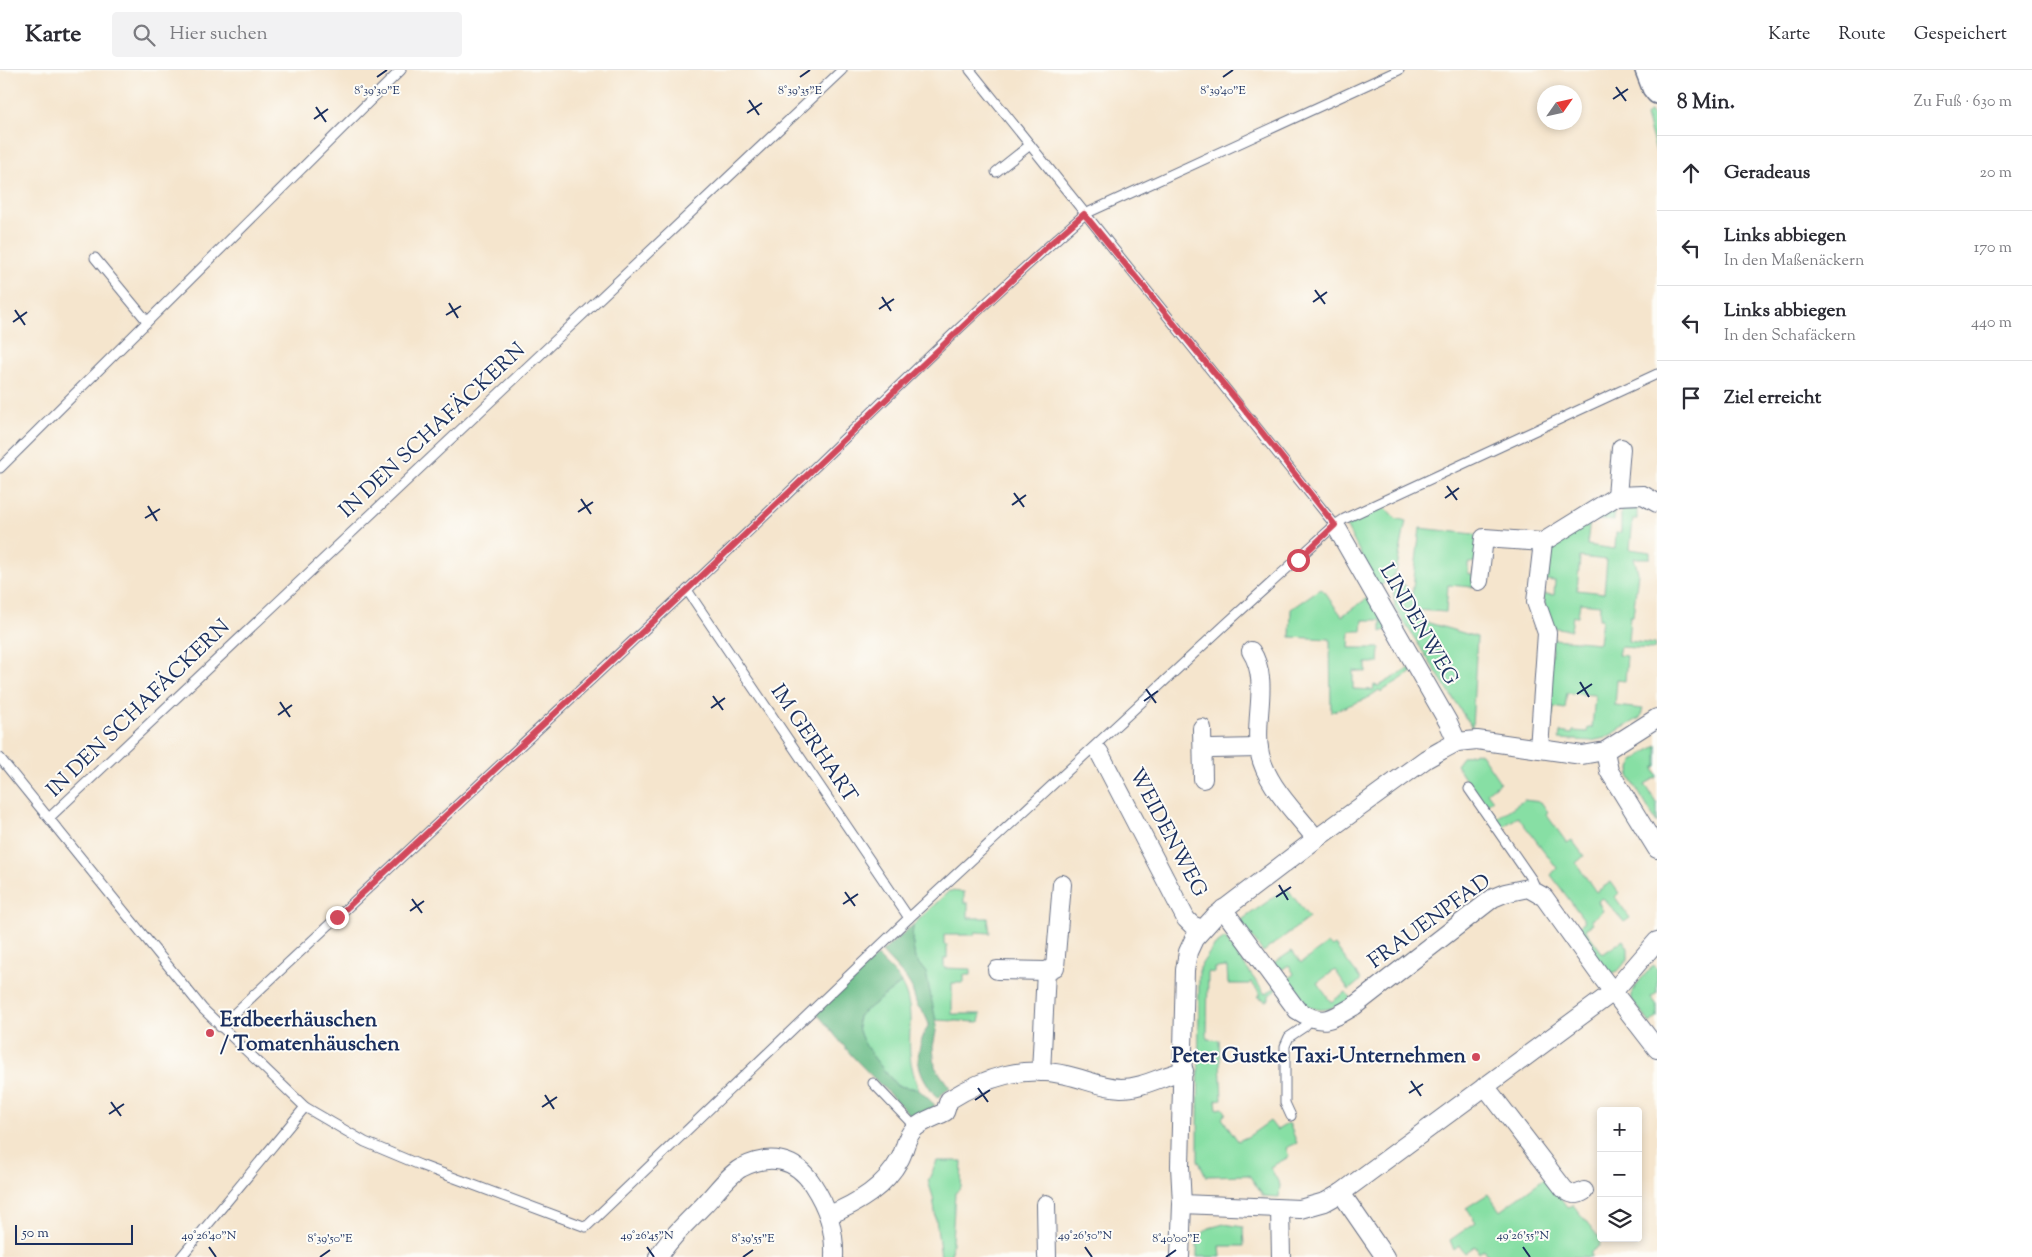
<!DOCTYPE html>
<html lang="de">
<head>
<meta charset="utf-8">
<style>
  :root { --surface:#fff; --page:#f2f2f3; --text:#2b2b33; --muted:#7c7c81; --line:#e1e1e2 }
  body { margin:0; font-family:"Sorts Mill Goudy",serif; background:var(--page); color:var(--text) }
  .controls { position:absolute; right:15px; bottom:15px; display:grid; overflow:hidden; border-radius:5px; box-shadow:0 2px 8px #0003 }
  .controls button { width:45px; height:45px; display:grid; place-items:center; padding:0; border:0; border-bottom:1px solid var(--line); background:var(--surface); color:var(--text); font:25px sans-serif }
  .compass { position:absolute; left:1537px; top:15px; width:45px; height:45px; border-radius:50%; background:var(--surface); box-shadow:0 2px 8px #0003; rotate:56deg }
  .scale { position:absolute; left:15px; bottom:12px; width:118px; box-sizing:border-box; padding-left:5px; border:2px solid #1b2f5e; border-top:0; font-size:14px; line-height:18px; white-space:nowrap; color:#1b2f5e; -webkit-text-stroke:4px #fdfcf7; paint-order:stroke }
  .stop { position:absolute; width:15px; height:15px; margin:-11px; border:4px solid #d1495b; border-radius:50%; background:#fff }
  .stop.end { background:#d1495b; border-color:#fff; box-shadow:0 1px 5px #0008 }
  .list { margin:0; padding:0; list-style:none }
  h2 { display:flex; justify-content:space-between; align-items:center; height:65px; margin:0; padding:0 20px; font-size:21px }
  h2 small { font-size:16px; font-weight:400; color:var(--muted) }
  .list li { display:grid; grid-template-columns:32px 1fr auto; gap:15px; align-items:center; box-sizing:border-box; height:75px; padding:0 20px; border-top:1px solid var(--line) }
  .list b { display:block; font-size:19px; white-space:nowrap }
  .list p { margin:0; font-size:16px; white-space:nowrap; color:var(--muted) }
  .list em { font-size:16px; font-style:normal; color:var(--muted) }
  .icon { flex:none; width:28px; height:28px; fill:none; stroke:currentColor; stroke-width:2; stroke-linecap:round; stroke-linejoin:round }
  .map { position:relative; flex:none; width:1657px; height:1187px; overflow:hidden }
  header { display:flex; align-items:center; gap:30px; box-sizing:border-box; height:70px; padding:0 25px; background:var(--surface); border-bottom:1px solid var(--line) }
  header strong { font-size:24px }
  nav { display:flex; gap:28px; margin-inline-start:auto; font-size:18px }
  .search { width:350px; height:45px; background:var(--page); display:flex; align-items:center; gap:12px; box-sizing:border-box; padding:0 18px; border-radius:5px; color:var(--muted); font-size:19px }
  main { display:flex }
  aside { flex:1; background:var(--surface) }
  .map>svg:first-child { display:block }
</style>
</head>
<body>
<header>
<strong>Karte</strong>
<div class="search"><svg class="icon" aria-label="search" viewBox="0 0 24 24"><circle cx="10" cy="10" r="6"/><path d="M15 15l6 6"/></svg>Hier suchen</div>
<nav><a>Karte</a><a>Route</a><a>Gespeichert</a></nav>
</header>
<main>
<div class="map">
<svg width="1657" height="1187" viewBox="0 0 1657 1187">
  <rect width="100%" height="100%" fill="#fdfcf7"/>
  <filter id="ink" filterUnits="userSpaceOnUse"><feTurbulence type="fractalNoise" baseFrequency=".02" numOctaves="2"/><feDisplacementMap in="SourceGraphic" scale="10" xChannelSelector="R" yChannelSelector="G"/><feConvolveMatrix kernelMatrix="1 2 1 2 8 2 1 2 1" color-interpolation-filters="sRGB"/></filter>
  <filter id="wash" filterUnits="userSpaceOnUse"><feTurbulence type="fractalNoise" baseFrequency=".0096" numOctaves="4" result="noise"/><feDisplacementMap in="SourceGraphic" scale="20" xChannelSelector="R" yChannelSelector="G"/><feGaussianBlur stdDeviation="1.12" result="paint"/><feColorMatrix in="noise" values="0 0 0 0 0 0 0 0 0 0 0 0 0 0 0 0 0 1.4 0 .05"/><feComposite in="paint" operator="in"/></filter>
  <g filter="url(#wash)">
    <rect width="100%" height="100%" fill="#f5e5cd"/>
    <g fill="#87dfa4" stroke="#518781" fill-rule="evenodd">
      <path d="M1650,41l6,10 1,34 -11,-39z"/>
      <path d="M1614,433v18l-24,-2 -3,26 28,4 1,-16 5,-1v-26l16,2v11h-4l-3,30 20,3v6h-16l4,14 -5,44h-3l-2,25 27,3 -1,5 -34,-2 -2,8 9,1 -2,25 -8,-1 -2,26 28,3 -3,9 -35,20 -14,3 -32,-2 1,-7 12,2 1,-3 14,1 1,-4h4l3,-33 -28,-2 -2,16 -11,-2 -3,17 -7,-1 9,-84 46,4 3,-24h-3l1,-14 -20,-2 -2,13h-5l-2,14 -14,-2 -8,-3 -6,-31 11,1 1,-14 -12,-1 3,-33zM1580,487l27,3 -3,33 -27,-3z"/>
      <path d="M1383,435l12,13 11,3 -10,51 -5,7 -13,8 -33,-63z"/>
      <path d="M1420,458l54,6 7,9 -2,19 -11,1v10l5,2v12l-25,-2 -2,27 -30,-2 3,10 58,17 -5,91 -77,-120 -2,-19 11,-5 8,11z"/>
      <path d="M1321,518l21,28 30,-21 19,33 -10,4v-12h-18l-1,11h-12l-1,17h31l-1,15h-13v9l-13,-1v18l20,1 1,-5 5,1 31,-18 2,4 -31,20 -2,-2 -13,9 -35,13 -1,-73 -40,-2 1,-28z"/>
      <path d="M1657,675v21l-3,2 3,9 -12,7 12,19v20l-28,-47 4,-15z"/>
      <path d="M1476,682l5,2 19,28 -13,10 6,8 -6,4 10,14 27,-18 17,2 7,10 -2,2 21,29 5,-3 12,16 -8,7 20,29 15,-10 8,11 -4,4 15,21 -6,4 -21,-24 -5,3 5,10 -12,9 2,4 -8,5 18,25 20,-14 5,8v11l-9,11 -7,3 -10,-7 -26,-38 9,-7 -34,-46 6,-7 -39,-51 -20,13 -42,-65 6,-8z"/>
      <path d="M1287,818l22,30 -46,34 -23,-31z"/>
      <path d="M949,821l15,1v11h4v15h20l2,15 -15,-1v3h-31v10h3v13h-3v10l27,1v6h-7v8h-12v31h29l-2,8 -44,-2 -9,-47 -11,-14 -3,-20 1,-14z"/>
      <path d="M1225,868l40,56 11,-7v4l-7,4v4l-3,2 -9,-5 4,-1 -10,-13 -2,2h-21l-1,-17 -12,1v5l-7,-1 -1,67 12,1 3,59 -6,1 1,9 6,-1 3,5 -4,5 16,23 11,-5 21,-15 7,9 12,-7 8,20 -11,5 3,9 -19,10 10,18 -1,12 -16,-1 -14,-21 -43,1 -8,-16 1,-192 15,-22z"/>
      <path d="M1328,873l4,4 3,-2 26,35 -12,10 -14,-20 -18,13 14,19 15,-10 5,7c-32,19 -46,12 -65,-19l8,-6 -5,-9 -10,6 -5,-8 18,-12 9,12z"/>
      <path d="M1653,895l4,3v25l-6,4 6,8v12l-7,6 -18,-23c-2,-13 14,-25 21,-35z"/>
      <path d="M901,913c14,26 7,45 9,72 1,12 5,23 8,34l-21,-3c-13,-17 -44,-47 -39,-70z"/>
      <path d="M937,1091h25l-1,27 -6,5 -4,64h-10l-8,-60 -5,-16z"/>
      <path d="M1546,1107l21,30 6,-2 28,35 -2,6 -8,6v5h-102l-5,-8 -5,4 -4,-7 -10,7 -6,-7 -5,4 -4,-10 26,-18 -10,-14 22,-14 12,17z"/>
      <path d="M1224,1154l19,3 1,19h-24l1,11h-24v-19l12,-10z"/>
    </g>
    <g fill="#6dbe8a" stroke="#447674">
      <path d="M913,855l-1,14 3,20 11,14 11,53 -4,21 2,20 15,21 -13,10c-21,-28 -25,-42 -8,-74l-4,-9 -8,-10 -6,-19 -5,-8 -24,-26z"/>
      <path d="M877,886l19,19 5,8 -43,33c-5,23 26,53 39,70l21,3 17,16 -18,17 -64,-65 -38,-46z"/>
    </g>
  </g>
  <g filter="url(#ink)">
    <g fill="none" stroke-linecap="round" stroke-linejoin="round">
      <g stroke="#676f85" stroke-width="11">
        <g id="service">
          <path d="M970,0l365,455"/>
          <path d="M996,102l34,-27"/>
          <path d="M95,188l52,63"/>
          <path d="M0,398l401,-398"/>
          <path d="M687,520l222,328"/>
          <path d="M0,688l203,251 102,98 60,35 55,23 166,62 323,-309 318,-295 108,-98 9,-6 313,-145"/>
          <path d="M1469,719l63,91 4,9"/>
          <path d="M49,748l793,-748"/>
          <path d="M220,957c155,-146 312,-290 466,-436 133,-125 261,-257 399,-377l314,-144"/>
          <path d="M873,1013l42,44"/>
          <path d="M1291,1046l-6,-13v-57l4,-9 15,-10 7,-8"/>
          <path d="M181,1187l124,-150"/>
        </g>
      </g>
      <g stroke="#676f85" stroke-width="20">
        <g id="minor">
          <path d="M1617,426l4,-48"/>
          <path d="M1338,460l110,192 9,20"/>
          <path d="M1479,511l5,-43 59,4"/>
          <path d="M1251,581c19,29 3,66 8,98 5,35 37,63 57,90"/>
          <path d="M1202,658l1,51"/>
          <path d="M1539,679l8,-116 -11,-31 7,-60 74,-46 26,-1 14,8"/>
          <path d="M1605,681l4,20 48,78"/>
          <path d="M1099,682l87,167 6,6 10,4"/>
          <path d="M1203,682l8,-3 48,-1"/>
          <path d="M1223,839l74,101c25,16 32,11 57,-4l139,-108 12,-5 23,-5 16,9 56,78 57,74"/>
          <path d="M997,900l49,1"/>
          <path d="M1041,1002l5,-101 9,-4 7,-83"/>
          <path d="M1485,1016l79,103c7,6 12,7 20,2"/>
          <path d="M1341,1123l44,64"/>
          <path d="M1046,1134l1,53"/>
          <path d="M1182,1134l118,5 25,-7 16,-9 272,-201 44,-51"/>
          <path d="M1280,1139l1,48"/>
          <path d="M829,1145c29,-12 56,-28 71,-56 6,-11 5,-22 15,-31 7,-7 20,-11 30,-16l4,-12c37,-23 74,-35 117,-25 19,4 34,12 55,13 23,0 42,-13 63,-17"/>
          <path d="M658,1187c13,-20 29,-35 45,-51 12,-12 24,-30 38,-38 28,-15 55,-10 72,17 15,23 22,45 21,72"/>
          <path d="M1180,1187l2,-53 -2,-38 5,-196 3,-18 6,-13 21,-23 101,-77 110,-80 16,-9 15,-8 20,-2 105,15 23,-4 52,-33"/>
        </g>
      </g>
      <g stroke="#676f85" stroke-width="24">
        <path id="tertiary" d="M1646,0l7,18 4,5"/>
      </g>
      <use href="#service" stroke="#fff" stroke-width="9"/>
      <use href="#minor" stroke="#fff" stroke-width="18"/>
      <use href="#tertiary" stroke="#fff" stroke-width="21"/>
    </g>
  </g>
  <g fill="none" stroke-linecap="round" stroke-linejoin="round" filter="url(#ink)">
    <path stroke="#d1495b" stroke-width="6" d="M337,847l350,-327 212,-203 153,-145 32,-28 155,189 96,122 -37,35"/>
  </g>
  <path fill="none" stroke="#1b2f5e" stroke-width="2" d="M377,7l10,-7M800,7l10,-7M1223,7l10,-7M1616,17l10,14M1613,29l15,-10M749,30l10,15M316,37l10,15M747,43l15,-10M314,49l14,-10M1315,220l10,14M882,227l9,14M1313,232l14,-10M449,233l9,15M879,239l15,-10M15,240l10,15M446,245l15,-9M13,252l14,-10M1447,416l10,14M1014,423l10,14M1445,428l14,-10M581,429l10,15M1012,435l14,-10M148,436l9,15M578,442l15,-10M145,448l15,-9M1580,612l9,15M1146,619l10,14M1577,624l15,-10M713,626l10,14M1144,631l14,-10M280,632l10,15M711,638l14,-10M278,645l14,-10M1279,815l9,15M845,822l10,14M1276,827l15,-10M412,829l10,14M843,834l15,-10M410,841l14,-10M1411,1011l10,15M978,1018l10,14M1409,1023l14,-9M545,1025l9,14M975,1030l15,-10M111,1032l10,14M542,1037l15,-10M109,1044l15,-10M209,1177l7,10M647,1177l7,10M1085,1177l7,10M1523,1177l7,10M320,1187l10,-7M743,1187l10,-7M1166,1187l10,-7"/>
  <g fill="#d1495b" stroke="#fdfcf7" stroke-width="2">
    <circle cx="210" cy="963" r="5"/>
    <circle cx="1476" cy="987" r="5"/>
  </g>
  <g text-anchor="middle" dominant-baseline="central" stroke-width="4" stroke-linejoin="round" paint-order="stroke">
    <g font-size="21" fill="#1b2f5e" stroke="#fdfcf7">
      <text transform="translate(433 361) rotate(-43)">IN DEN SCHAFÄCKERN</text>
      <text transform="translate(1418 555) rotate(60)">LINDENWEG</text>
      <text transform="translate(139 639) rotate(-44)">IN DEN SCHAFÄCKERN</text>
      <text transform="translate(813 674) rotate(56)">IM GERHART</text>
      <text transform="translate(1167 763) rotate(62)">WEIDENWEG</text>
      <text transform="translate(1430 852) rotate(-36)">FRAUENPFAD</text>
    </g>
    <g font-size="21" font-weight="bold" fill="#1b2f5e" stroke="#fdfcf7" text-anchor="start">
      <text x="220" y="951">Erdbeerhäuschen<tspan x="220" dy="24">/ Tomatenhäuschen</tspan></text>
      <text x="1466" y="987" text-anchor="end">Peter Gustke Taxi-Unternehmen</text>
    </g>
  </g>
  <g font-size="12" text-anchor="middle" fill="#1b2f5e" stroke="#fdfcf7" stroke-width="4" stroke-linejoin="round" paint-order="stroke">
    <text x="800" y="24">8°39'35"E</text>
    <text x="377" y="24">8°39'30"E</text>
    <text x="1223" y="24">8°39'40"E</text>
    <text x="209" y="1169">49°26'40"N</text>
    <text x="647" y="1169">49°26'45"N</text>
    <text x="1085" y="1169">49°26'50"N</text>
    <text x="1523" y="1169">49°26'55"N</text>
    <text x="330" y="1172">8°39'50"E</text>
    <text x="753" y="1172">8°39'55"E</text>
    <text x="1176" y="1172">8°40'00"E</text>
  </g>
</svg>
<div class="controls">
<button>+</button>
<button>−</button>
<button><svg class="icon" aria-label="layers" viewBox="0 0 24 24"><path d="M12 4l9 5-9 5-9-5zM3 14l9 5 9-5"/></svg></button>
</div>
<svg class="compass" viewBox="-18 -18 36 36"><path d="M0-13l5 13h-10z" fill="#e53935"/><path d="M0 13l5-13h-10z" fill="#7c7c81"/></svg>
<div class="scale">50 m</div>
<div class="stop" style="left:1298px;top:490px"></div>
<div class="stop end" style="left:337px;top:847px"></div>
</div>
<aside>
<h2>8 Min.<small>Zu Fuß · 630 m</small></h2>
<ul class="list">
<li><svg class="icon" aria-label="ahead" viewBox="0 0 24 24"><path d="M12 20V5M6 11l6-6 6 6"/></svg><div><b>Geradeaus</b></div><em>20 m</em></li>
<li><svg class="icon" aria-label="left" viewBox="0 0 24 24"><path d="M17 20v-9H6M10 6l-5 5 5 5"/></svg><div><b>Links abbiegen</b><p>In den Maßenäckern</p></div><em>170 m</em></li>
<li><svg class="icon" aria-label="left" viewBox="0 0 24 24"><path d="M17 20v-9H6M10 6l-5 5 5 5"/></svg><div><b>Links abbiegen</b><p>In den Schafäckern</p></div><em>440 m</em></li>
<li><svg class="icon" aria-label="arrive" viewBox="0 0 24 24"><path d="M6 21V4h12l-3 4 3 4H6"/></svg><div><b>Ziel erreicht</b></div></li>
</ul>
</aside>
</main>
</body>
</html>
